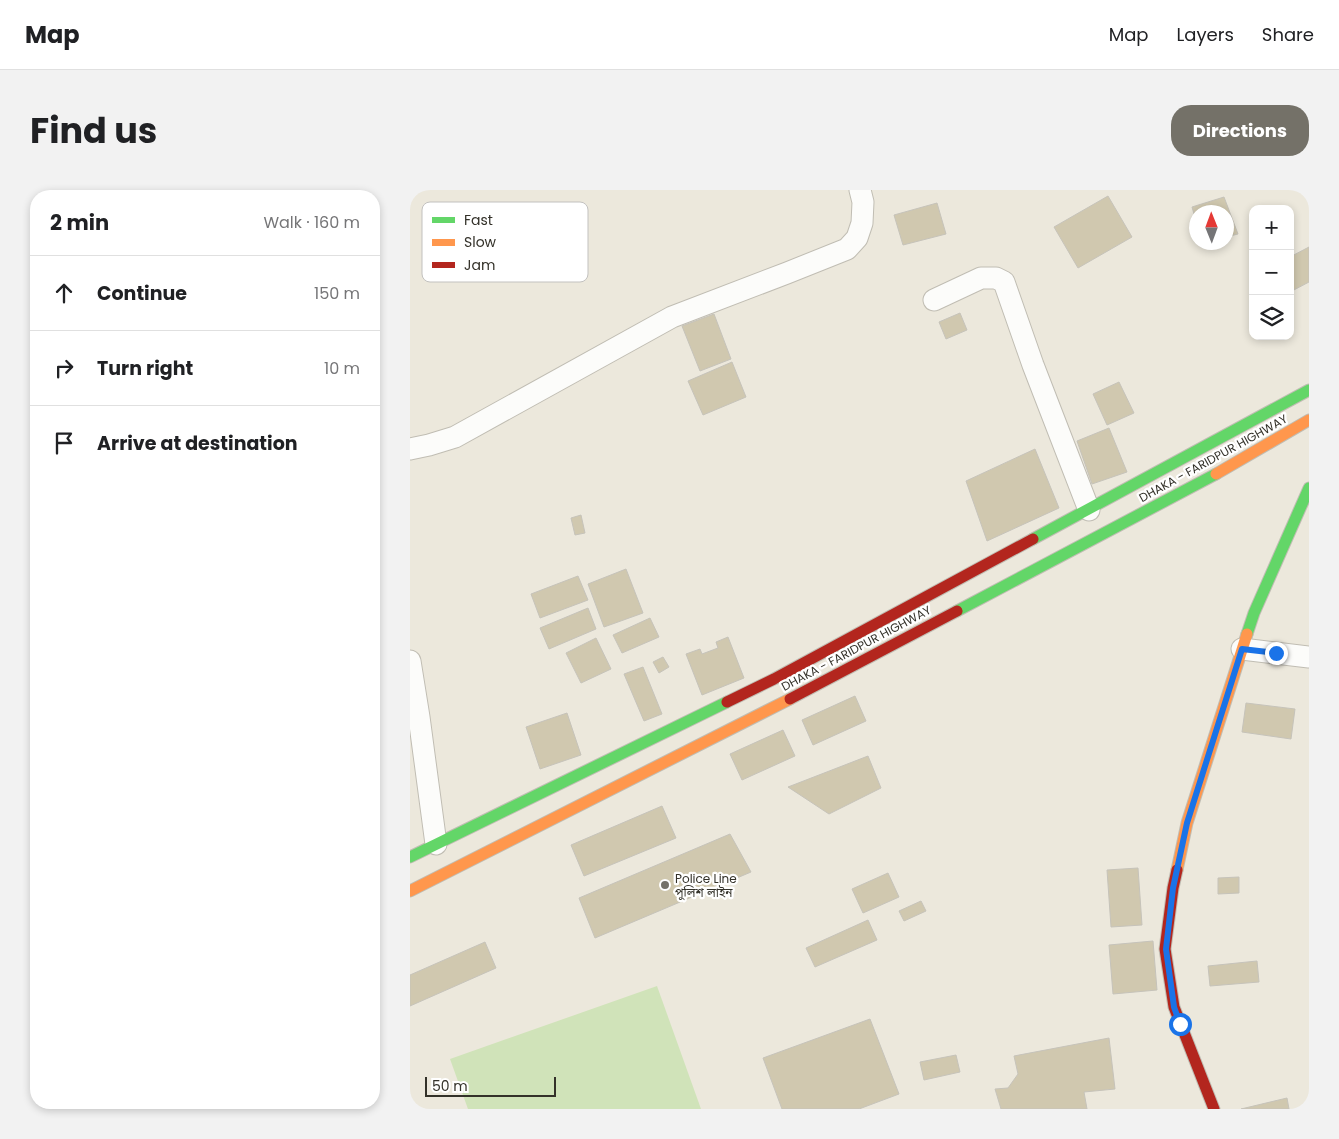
<!DOCTYPE html>
<html lang="en">
<head>
<meta charset="utf-8">
<style>
  :root { --surface:#fff; --page:#f2f2f2; --text:#202124; --muted:#757577; --line:#e0e0e0; --accent:#747168 }
  body { margin:0; font-family:Poppins,"Noto Sans Bengali",sans-serif; background:var(--page); color:var(--text) }
  .controls { position:absolute; right:15px; top:15px; display:grid; overflow:hidden; border-radius:10px; box-shadow:0 2px 8px #0003 }
  .controls button { width:45px; height:45px; display:grid; place-items:center; padding:0; border:0; border-bottom:1px solid var(--line); background:var(--surface); color:var(--text); font:25px sans-serif }
  .compass { position:absolute; left:779px; top:15px; width:45px; height:45px; border-radius:50%; background:var(--surface); box-shadow:0 2px 8px #0003; rotate:359deg }
  .scale { position:absolute; left:15px; bottom:12px; width:131px; box-sizing:border-box; padding-left:5px; border:2px solid #333129; border-top:0; font-size:14px; line-height:18px; white-space:nowrap; color:#333129; -webkit-text-stroke:4px #fff; paint-order:stroke }
  .stop { position:absolute; width:15px; height:15px; margin:-11px; border:4px solid #1a73e8; border-radius:50%; background:#fff }
  .stop.end { background:#1a73e8; border-color:#fff; box-shadow:0 1px 5px #0008 }
  .list { margin:0; padding:0; list-style:none }
  h2 { display:flex; justify-content:space-between; align-items:center; height:65px; margin:0; padding:0 20px; font-size:21px }
  h2 small { font-size:16px; font-weight:400; color:var(--muted) }
  .list li { display:grid; grid-template-columns:32px 1fr auto; gap:15px; align-items:center; box-sizing:border-box; height:75px; padding:0 20px; border-top:1px solid var(--line) }
  .list b { display:block; font-size:19px; white-space:nowrap }
  .list em { font-size:16px; font-style:normal; color:var(--muted) }
  .icon { flex:none; width:28px; height:28px; fill:none; stroke:currentColor; stroke-width:2; stroke-linecap:round; stroke-linejoin:round }
  .map { position:relative; flex:none; width:899px; height:919px; overflow:hidden; border-radius:20px }
  header { display:flex; align-items:center; gap:30px; box-sizing:border-box; height:70px; padding:0 25px; background:var(--surface); border-bottom:1px solid var(--line) }
  header strong { font-size:24px }
  nav { display:flex; gap:28px; margin-inline-start:auto; font-size:18px }
  .intro { display:flex; align-items:center; justify-content:space-between; box-sizing:border-box; height:120px; padding:0 30px }
  h1 { margin:0; font-size:35px }
  .button { padding:12px 22px; border-radius:20px; background:var(--accent); color:#fff; font-size:18px; font-weight:700 }
  main { display:flex; gap:30px; padding:0 30px }
  aside { flex:1; background:var(--surface); border-radius:20px; box-shadow:0 2px 8px #0003 }
  .map>svg:first-child { display:block }
</style>
</head>
<body>
<header>
<strong>Map</strong>
<nav><a>Map</a><a>Layers</a><a>Share</a></nav>
</header>
<div class="intro"><h1>Find us</h1><a class="button">Directions</a></div>
<main>
<aside>
<h2>2 min<small>Walk · 160 m</small></h2>
<ul class="list">
<li><svg class="icon" aria-label="ahead" viewBox="0 0 24 24"><path d="M12 20V5M6 11l6-6 6 6"/></svg><div><b>Continue</b></div><em>150 m</em></li>
<li><svg class="icon" aria-label="right" viewBox="0 0 24 24"><path d="M7 20v-9h11M14 6l5 5-5 5"/></svg><div><b>Turn right</b></div><em>10 m</em></li>
<li><svg class="icon" aria-label="arrive" viewBox="0 0 24 24"><path d="M6 21V4h12l-3 4 3 4H6"/></svg><div><b>Arrive at destination</b></div></li>
</ul>
</aside>
<div class="map">
<svg width="899" height="919" viewBox="0 0 899 919">
  <rect width="100%" height="100%" fill="#ece8dc"/>
  <path fill="#d0e3b9" d="M247,796l44,123h-233l-18,-50z"/>
  <g fill="#d0c8af" stroke="#c6c3ba">
    <path d="M698,6l24,41 -54,31 -24,-41z"/>
    <path d="M814,7l14,37 -12,3v-25h-30v9l-4,-14z"/>
    <path d="M527,13l9,31 -43,11 -9,-30z"/>
    <path d="M899,57v35l-19,10v-35z"/>
    <path d="M550,123l7,17 -21,9 -7,-17z"/>
    <path d="M304,124l17,45 -31,12 -18,-45z"/>
    <path d="M322,172l14,35 -43,18 -15,-34z"/>
    <path d="M709,192l15,31 -27,12 -14,-31z"/>
    <path d="M699,238l18,44 -35,12 -15,-43z"/>
    <path d="M625,259l24,59 -72,33 -21,-60z"/>
    <path d="M171,325l4,18 -10,2 -4,-17z"/>
    <path d="M216,379l17,44 -39,14 -16,-43z"/>
    <path d="M168,386l10,24 -48,18 -9,-24z"/>
    <path d="M178,418l8,21 -47,20 -9,-21z"/>
    <path d="M240,428l9,19 -37,16 -9,-18z"/>
    <path d="M318,447l16,41 -42,17 -16,-41 14,-5 2,5 16,-6 -2,-6z"/>
    <path d="M186,448l15,31 -30,14 -15,-30z"/>
    <path d="M253,467l6,10 -10,6 -6,-11z"/>
    <path d="M233,477l19,47 -18,7 -20,-47z"/>
    <path d="M445,506l11,25 -53,24 -11,-25z"/>
    <path d="M836,513l49,6 -4,30 -49,-7z"/>
    <path d="M157,523l14,42 -41,14 -14,-42z"/>
    <path d="M373,540l12,26 -53,24 -12,-26z"/>
    <path d="M458,566l13,32 -52,26 -41,-27z"/>
    <path d="M252,616l14,32 -92,38 -13,-31z"/>
    <path d="M320,644l21,38 -156,66 -16,-40z"/>
    <path d="M728,678l4,57 -31,2 -4,-57z"/>
    <path d="M478,683l11,24 -36,16 -11,-24z"/>
    <path d="M829,687v16l-21,1v-16z"/>
    <path d="M511,711l5,10 -22,10 -5,-10z"/>
    <path d="M458,730l9,20 -62,27 -9,-19z"/>
    <path d="M743,751l4,49 -44,4 -4,-49z"/>
    <path d="M75,752l11,26 -86,38v-31z"/>
    <path d="M847,771l2,21 -49,4 -2,-20z"/>
    <path d="M460,829l29,75 -40,15h-77l-19,-51z"/>
    <path d="M699,848l6,51 -31,3 3,17h-86l-6,-20 13,-1 10,-14 -4,-18z"/>
    <path d="M546,865l4,17 -36,8 -4,-18z"/>
    <path d="M877,908l2,11h-48z"/>
  </g>
  <g fill="none" stroke-linecap="round" stroke-linejoin="round">
    <g stroke="#c0bdb3" stroke-width="23">
      <g id="street">
        <path d="M524,110l47,-22h15l8,4 29,83 56,145"/>
        <path d="M0,259l19,-4 26,-8 217,-120 115,-44 60,-24 10,-11 5,-15 1,-21 -3,-12"/>
        <path d="M832,459l67,8"/>
        <path d="M0,471l9,56 17,127"/>
      </g>
    </g>
    <g stroke="#c0bdb3" stroke-width="13">
      <g id="fast">
        <path d="M623,349l276,-149"/>
        <path d="M547,421l259,-137"/>
        <path d="M837,444l7,-21 55,-125"/>
        <path d="M0,667l317,-155"/>
      </g>
    </g>
    <g stroke="#c0bdb3" stroke-width="13">
      <g id="slow">
        <path d="M806,284l93,-54"/>
        <path d="M767,680l10,-47 60,-189"/>
        <path d="M0,701l380,-192"/>
      </g>
    </g>
    <g stroke="#c0bdb3" stroke-width="13">
      <g id="jam">
        <path d="M380,509l167,-88"/>
        <path d="M317,512l47,-23 259,-140"/>
        <path d="M767,680l-4,18 -8,61 9,58 40,102"/>
      </g>
    </g>
    <use href="#street" stroke="#fcfcfa" stroke-width="21"/>
    <use href="#fast" stroke="#63d668" stroke-width="11"/>
    <use href="#slow" stroke="#ff974d" stroke-width="11"/>
    <use href="#jam" stroke="#b3261e" stroke-width="11"/>
  </g>
  <g fill="none" stroke-linecap="round" stroke-linejoin="round">
    <path stroke="#1a73e8" stroke-width="6" d="M770,834l-6,-17 -8,-58 7,-61 14,-65 55,-174 34,4"/>
  </g>
  <circle fill="#747168" stroke="#fff" stroke-width="2" cx="255" cy="695" r="5"/>
  <g text-anchor="middle" dominant-baseline="central" stroke-width="4.5" stroke-linejoin="round" paint-order="stroke">
    <g font-size="12" fill="#333129" stroke="#fff">
      <text transform="translate(803 268) rotate(-29)">DHAKA - FARIDPUR HIGHWAY</text>
      <text transform="translate(446 458) rotate(-28)">DHAKA - FARIDPUR HIGHWAY</text>
    </g>
    <g font-size="12" fill="#333129" stroke="#fff" text-anchor="start">
      <text x="265" y="688">Police Line<tspan x="265" dy="14">পুলিশ লাইন</tspan></text>
    </g>
  </g>
  <rect x="12" y="12" width="166" height="80" rx="8" fill="#fff" stroke="#c2c1bf" stroke-width="1"/>
  <rect x="22" y="27" width="23" height="6" fill="#63d668"/>
  <rect x="22" y="49" width="23" height="7" fill="#ff974d"/>
  <rect x="22" y="72" width="23" height="6" fill="#b3261e"/>
  <g font-size="14" fill="#333129">
    <text x="54" y="35">Fast</text>
    <text x="54" y="57">Slow</text>
    <text x="54" y="80">Jam</text>
  </g>
</svg>
<div class="controls">
<button>+</button>
<button>−</button>
<button><svg class="icon" aria-label="layers" viewBox="0 0 24 24"><path d="M12 4l9 5-9 5-9-5zM3 14l9 5 9-5"/></svg></button>
</div>
<svg class="compass" viewBox="-18 -18 36 36"><path d="M0-13l5 13h-10z" fill="#e53935"/><path d="M0 13l5-13h-10z" fill="#757577"/></svg>
<div class="scale">50 m</div>
<div class="stop" style="left:770px;top:834px"></div>
<div class="stop end" style="left:866px;top:463px"></div>
</div>
</main>
</body>
</html>
